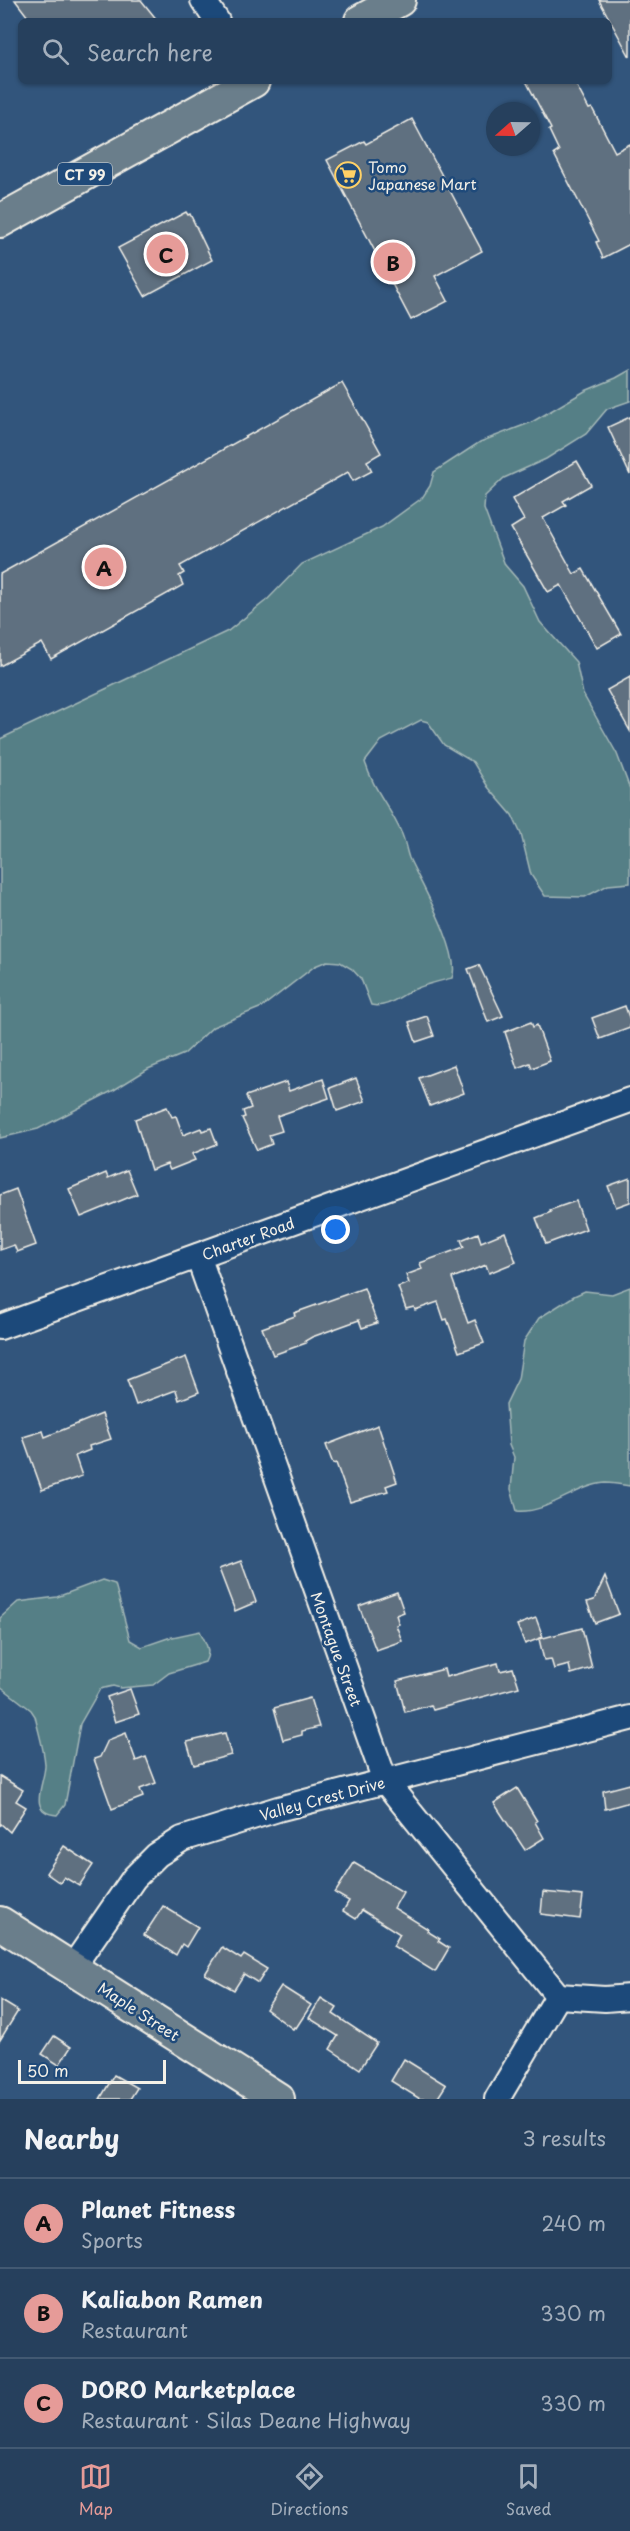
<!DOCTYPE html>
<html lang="en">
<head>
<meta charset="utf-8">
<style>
  :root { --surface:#26405d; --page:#324b66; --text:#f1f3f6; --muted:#a4afbc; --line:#425972; --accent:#e69b98 }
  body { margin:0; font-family:"Playpen Sans",sans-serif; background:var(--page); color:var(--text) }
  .compass { position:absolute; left:486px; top:102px; width:54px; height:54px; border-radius:50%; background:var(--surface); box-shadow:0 2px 4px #0004; rotate:250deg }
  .scale { position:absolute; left:18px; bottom:15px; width:148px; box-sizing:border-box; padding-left:6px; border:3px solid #f4f1e8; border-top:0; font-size:16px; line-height:21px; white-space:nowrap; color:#f4f1e8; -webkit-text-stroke:4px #1f4a7a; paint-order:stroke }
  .you { position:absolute; left:336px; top:1230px; width:21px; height:21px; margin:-15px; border:4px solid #fff; border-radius:50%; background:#1a73e8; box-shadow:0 0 0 9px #1a73e833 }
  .badge { display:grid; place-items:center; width:39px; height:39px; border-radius:50%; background:var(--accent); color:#111; font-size:20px; font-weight:700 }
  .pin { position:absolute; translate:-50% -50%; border:3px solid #fff; box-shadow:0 2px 6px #0006 }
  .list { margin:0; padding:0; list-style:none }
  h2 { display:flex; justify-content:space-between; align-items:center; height:78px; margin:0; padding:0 24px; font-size:26px }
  h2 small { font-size:20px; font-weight:400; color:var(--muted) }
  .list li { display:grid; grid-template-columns:39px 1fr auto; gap:18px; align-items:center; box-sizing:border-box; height:90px; padding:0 24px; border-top:2px solid var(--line) }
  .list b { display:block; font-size:22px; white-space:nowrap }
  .list p { margin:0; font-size:20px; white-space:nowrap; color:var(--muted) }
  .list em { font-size:20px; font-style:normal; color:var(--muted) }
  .icon { flex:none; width:33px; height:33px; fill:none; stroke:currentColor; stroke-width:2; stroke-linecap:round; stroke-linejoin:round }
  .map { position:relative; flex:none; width:630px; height:2099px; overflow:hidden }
  .search { position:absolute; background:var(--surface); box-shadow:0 2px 4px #0004; left:18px; right:18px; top:18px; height:66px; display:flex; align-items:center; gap:15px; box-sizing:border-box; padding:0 21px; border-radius:9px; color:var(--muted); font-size:22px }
  .sheet { height:348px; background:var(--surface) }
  nav { display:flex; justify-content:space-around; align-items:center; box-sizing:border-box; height:84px; border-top:2px solid var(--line); background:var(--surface); font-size:16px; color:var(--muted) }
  nav a { display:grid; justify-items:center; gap:3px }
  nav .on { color:var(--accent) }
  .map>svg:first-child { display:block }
</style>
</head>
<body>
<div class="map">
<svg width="630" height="2099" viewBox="0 0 630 2099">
  <rect width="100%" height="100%" fill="#32557c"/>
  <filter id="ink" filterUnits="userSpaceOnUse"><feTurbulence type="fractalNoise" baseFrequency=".0167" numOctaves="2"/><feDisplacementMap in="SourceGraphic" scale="12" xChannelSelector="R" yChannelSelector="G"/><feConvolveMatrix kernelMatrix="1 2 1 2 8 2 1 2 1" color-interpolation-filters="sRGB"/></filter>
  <g filter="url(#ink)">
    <g fill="#557f86" stroke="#a4b8b7" stroke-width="1.5">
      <path d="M630,370v31l-23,8 -21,25 -40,25 -42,19 -19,18 -1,13 21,56 18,21 17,36 36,40 7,32 34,60 13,35v94l-22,2 -23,12 -40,-1 -14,-21 -10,-41 -9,-19 -24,-28 -15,-25 -29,-17 -16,-23 -7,-2 -40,21 -16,21c8,27 25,45 36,70 4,8 5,18 8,26 11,24 53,96 43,120 -12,3 -25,6 -37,11 -15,6 -27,20 -44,16l-10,-26 -9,-10 -12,-7 -13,-1 -12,5 -53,41 -49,20 -29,27 -36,15 -34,21 -76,39 -38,9v-399l228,-108 40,-32 34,-35 80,-37 40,-29 8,-12 4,-14 46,-30 52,-20 53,-31 31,-13z"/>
      <path d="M630,1287v199c-8,-1 -16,-3 -24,-3 -31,2 -58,31 -89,28l-6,-22 3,-32 -5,-12 -3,-41 12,-25 6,-38 15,-23 35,-22 11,-5 27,3z"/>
      <path d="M102,1580l13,4 15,56 12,7 26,-9 32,-7c5,11 12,20 5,31l-36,11 -16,12 -33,3 -7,-2 -13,3 -20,35 -15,81 -8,10c-32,-2 -11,-34 -12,-51 -1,-16 -7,-33 -10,-48l-4,-6 -31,-24v-68l18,-16 39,-5z"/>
    </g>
    <g fill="#5f6f80" stroke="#f4f1e8" stroke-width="1.5">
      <path d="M15,0h126l17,21h-127z"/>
      <path d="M599,0h31v57z"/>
      <path d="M526,81h48l15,28 3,-1 23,44 15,-8v100l-27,14 -7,-16 3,-1 -45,-87 5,-3 -10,-21 2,-1z"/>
      <path d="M412,119l70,132 -47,25 13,25 -37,19 -84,-160 37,-19 2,3z"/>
      <path d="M186,212l2,3 2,-1 22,46 -67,36 -27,-48z"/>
      <path d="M342,383l39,70 -14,8 5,10 -19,10 -5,-9 -168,94 4,7 -5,3 4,9 -132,74 -9,-16 -42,23v-92z"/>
      <path d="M630,417v58l-22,-48z"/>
      <path d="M577,461l14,24 -28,16 3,4 -23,13 31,56 9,-5 38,65 -24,14 -36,-63 -13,7 -37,-64 13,-8 -12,-21z"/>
      <path d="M630,677v54l-23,-41z"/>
      <path d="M479,965l24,51 -15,6 -20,-53z"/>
      <path d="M625,1006l5,14v8l-30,11 -8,-21z"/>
      <path d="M427,1016l7,20 -18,6 -7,-20z"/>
      <path d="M531,1022l2,5 4,-2 13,36 -18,7 -2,-5 -13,5 -12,-36z"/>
      <path d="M454,1065l10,28 -34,13 -11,-28z"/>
      <path d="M356,1078l9,23 -28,10 -7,-23z"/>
      <path d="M323,1079l6,19 -52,18 5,15 -13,4 3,9 -15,6 -15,-32 3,-1 -2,-6 8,-3 -5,-12 40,-14 3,9z"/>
      <path d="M167,1107l5,10 4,-1 7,19 18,-7 1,3 9,-3 6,16 -25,10 3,6 -25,10 -3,-6 -16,6 -16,-51z"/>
      <path d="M127,1170l10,24 -56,23 -12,-28 37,-16 2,5z"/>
      <path d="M630,1178v24l-14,5 -8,-21z"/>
      <path d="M16,1189l20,56 -19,7 -3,-7 -14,5v-55z"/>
      <path d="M576,1201l10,28 -40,15 -10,-26 15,-6 -1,-2z"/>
      <path d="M505,1232l11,30 -27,11 -3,-8 -34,13 16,45 7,-3 9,23 -25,9 -12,-33 -3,1 -6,-18 -23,8 -1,-3 -8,2 -8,-22 11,-4 -3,-8 16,-6 -2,-6 44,-16 -3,-7 17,-7 3,9z"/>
      <path d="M364,1288l13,35 -15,5 -3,-8 -47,17 -7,4 1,2 -33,12 -11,-27 33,-12 -1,-3z"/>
      <path d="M186,1357l13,35 -20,8 -3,-10 -40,15 -9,-25z"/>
      <path d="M102,1414l9,25 -22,7 1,4 -15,6 7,20 -40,14 -19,-53 20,-6 2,6z"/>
      <path d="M378,1425l19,57 -11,4 2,5 -38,11 -14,-39 -3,1 -7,-19z"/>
      <path d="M241,1561l15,41 -21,9 -16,-42z"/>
      <path d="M605,1577l14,37 -24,9 -8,-21 7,-2z"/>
      <path d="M397,1592l7,20 -8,3 3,9 -3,1 6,16 -26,9 -17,-44z"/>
      <path d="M536,1618l7,19 -18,7 -8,-19z"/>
      <path d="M582,1628l10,40 -21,6 -2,-9 -15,4 -3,-10 -7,1 -5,-21z"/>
      <path d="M498,1663l2,8 13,-3 6,19 -86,23 -2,-5 -26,7 -8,-31 47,-12 2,8z"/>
      <path d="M130,1689l9,25 -24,8 -8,-25z"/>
      <path d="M310,1698l9,29 -17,4v4l-19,5 -9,-32z"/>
      <path d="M126,1733l10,28 10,-4 10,26 -16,6 3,8 -31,12 -18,-50 6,-2 8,-17z"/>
      <path d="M225,1733l6,22 -37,10 -7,-23z"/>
      <path d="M0,1776l23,14 -7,11 10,6 -16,25 -9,-8 -1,2z"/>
      <path d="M630,1784v18l-25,7 -2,-18z"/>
      <path d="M517,1788l20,33 -2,1 9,16 -19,12 -31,-47z"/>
      <path d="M64,1846l29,19 -14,21 -15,-9 -4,6 -14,-10z"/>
      <path d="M354,1863l49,29 -9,16 34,21 -1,2 13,8 -2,2 11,7 -14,24 -42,-26 7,-12 -38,-24 -6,9 -13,-8 6,-10 -14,-8z"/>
      <path d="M543,1892l40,4 -3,23 -39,-5z"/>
      <path d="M163,1906l35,21 -12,20 -4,-3 -6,11 -32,-20z"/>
      <path d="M222,1947l19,12 3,-4 23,14 -9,14 -14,-9 -10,16 -29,-16z"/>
      <path d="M281,1986l30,19 -15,23 -2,-1 -1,2 -27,-20z"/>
      <path d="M321,1998l16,10 -4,6 44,29 -17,26 -30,-20 8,-13 -29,-18z"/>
      <path d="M0,2000l18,11 -18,29z"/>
      <path d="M54,2036l17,11 -12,18 -17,-11z"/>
      <path d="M404,2059l42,26 -9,14h-17l-29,-18z"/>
      <path d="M114,2075l23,13 -7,11h-30z"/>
    </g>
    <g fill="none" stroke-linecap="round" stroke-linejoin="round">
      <g stroke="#f4f1e8" stroke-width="28">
        <g id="minor">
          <path d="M203,0l14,21"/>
          <path d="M198,1256l187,525 173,215"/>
          <path d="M0,1327l630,-227"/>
          <path d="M72,1968l62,-90 23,-23 25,-16 96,-30 352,-91"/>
          <path d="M558,1996l47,3 25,-2"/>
          <path d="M497,2099l61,-103"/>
        </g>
      </g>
      <g stroke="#f4f1e8" stroke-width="36">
        <g id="major">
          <path d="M361,21l38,-21"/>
          <path d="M0,221l253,-140"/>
          <path d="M0,1923l278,176"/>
        </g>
      </g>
      <use href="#minor" stroke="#1f4a7a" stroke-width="24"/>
      <use href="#major" stroke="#6b7e8b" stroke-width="32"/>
    </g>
  </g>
  <defs>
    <g id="supermarket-ring" transform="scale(1.35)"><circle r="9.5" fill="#1f4a7a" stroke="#ffd166" stroke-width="1.5"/><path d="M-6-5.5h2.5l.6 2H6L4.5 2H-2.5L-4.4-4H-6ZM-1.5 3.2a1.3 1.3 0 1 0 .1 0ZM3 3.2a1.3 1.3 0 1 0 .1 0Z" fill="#ffd166"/></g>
  </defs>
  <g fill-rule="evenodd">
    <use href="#supermarket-ring" x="348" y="175"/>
  </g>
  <g text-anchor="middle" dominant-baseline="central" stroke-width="5" stroke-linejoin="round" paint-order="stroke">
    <rect fill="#1f4a7a" stroke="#b4bfc7" stroke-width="1.5" x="58" y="163" width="54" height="22" rx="4.5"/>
    <g font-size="14" font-weight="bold" fill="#f4f1e8">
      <text x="85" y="174">CT 99</text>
    </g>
    <g font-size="15" fill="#f4f1e8" stroke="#1f4a7a" text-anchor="start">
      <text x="368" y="166">Tomo<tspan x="368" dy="17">Japanese Mart</tspan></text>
    </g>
    <g font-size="15" fill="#f4f1e8" stroke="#1f4a7a">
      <text transform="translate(248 1238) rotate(-20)">Charter Road</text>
      <text transform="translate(337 1649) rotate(70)">Montague Street</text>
      <text transform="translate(322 1798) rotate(-15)">Valley Crest Drive</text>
      <text transform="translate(139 2011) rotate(33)">Maple Street</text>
    </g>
  </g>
</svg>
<svg class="compass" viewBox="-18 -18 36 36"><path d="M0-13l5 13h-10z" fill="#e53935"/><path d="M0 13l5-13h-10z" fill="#a4afbc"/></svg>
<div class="scale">50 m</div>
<div class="you"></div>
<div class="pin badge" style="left:104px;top:567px">A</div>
<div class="pin badge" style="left:393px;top:262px">B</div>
<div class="pin badge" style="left:166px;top:254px">C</div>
<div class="search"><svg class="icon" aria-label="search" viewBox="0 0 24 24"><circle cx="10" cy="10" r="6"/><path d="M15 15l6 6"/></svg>Search here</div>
</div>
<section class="sheet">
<h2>Nearby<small>3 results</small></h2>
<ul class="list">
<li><span class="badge">A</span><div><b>Planet Fitness</b><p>Sports</p></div><em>240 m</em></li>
<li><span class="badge">B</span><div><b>Kaliabon Ramen</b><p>Restaurant</p></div><em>330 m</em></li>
<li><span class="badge">C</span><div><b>DORO Marketplace</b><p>Restaurant · Silas Deane Highway</p></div><em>330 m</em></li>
</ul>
</section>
<nav>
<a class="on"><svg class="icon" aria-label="map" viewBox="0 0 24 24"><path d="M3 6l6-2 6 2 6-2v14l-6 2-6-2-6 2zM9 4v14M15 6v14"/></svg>Map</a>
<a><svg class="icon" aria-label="directions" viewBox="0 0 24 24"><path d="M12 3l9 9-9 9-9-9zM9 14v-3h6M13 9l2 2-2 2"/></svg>Directions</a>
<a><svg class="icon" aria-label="saved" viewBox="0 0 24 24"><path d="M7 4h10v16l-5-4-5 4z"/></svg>Saved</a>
</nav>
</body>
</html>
